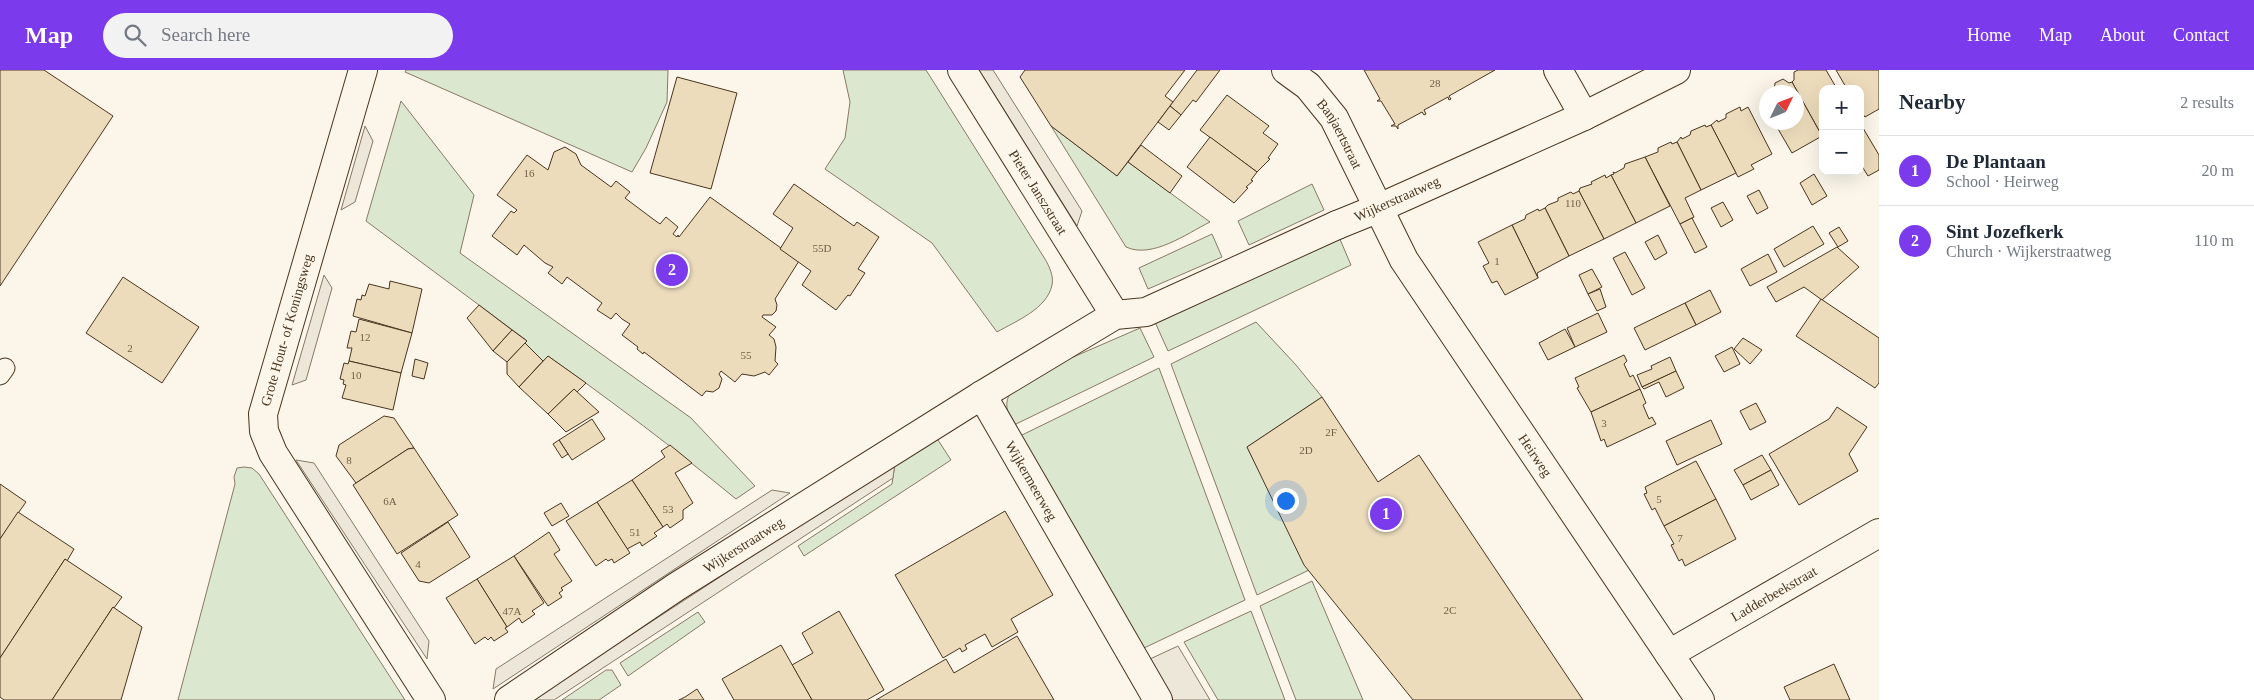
<!DOCTYPE html>
<html lang="en">
<head>
<meta charset="utf-8">
<style>
  :root { --surface:#fff; --page:#f2f2f3; --text:#1f2937; --muted:#747a83; --line:#e0e1e3; --accent:#7c3aed }
  body { margin:0; font-family:"Times New Roman",serif; background:var(--page); color:var(--text) }
  .controls { position:absolute; right:15px; top:15px; display:grid; overflow:hidden; border-radius:10px; box-shadow:0 5px 20px #0002 }
  .controls button { width:45px; height:45px; display:grid; place-items:center; padding:0; border:0; border-bottom:1px solid var(--line); background:var(--surface); color:var(--text); font:25px sans-serif }
  .compass { position:absolute; left:1759px; top:15px; width:45px; height:45px; border-radius:50%; background:var(--surface); box-shadow:0 5px 20px #0002; rotate:47deg }
  .you { position:absolute; left:1285px; top:430px; width:18px; height:18px; margin:-12px; border:4px solid #fff; border-radius:50%; background:#1a73e8; box-shadow:0 0 0 8px #1a73e833 }
  .badge { display:grid; place-items:center; width:32px; height:32px; border-radius:50%; background:var(--accent); color:#fff; font-size:16px; font-weight:700 }
  .pin { position:absolute; translate:-50% -50%; border:2px solid #fff; box-shadow:0 1px 5px #0006 }
  .list { margin:0; padding:0; list-style:none }
  h2 { display:flex; justify-content:space-between; align-items:center; height:65px; margin:0; padding:0 20px; font-size:21px }
  h2 small { font-size:16px; font-weight:400; color:var(--muted) }
  .list li { display:grid; grid-template-columns:32px 1fr auto; gap:15px; align-items:center; box-sizing:border-box; height:70px; padding:0 20px; border-top:1px solid var(--line) }
  .list b { display:block; font-size:19px; white-space:nowrap }
  .list p { margin:0; font-size:16px; white-space:nowrap; color:var(--muted) }
  .list em { font-size:16px; font-style:normal; color:var(--muted) }
  .icon { flex:none; width:28px; height:28px; fill:none; stroke:currentColor; stroke-width:2; stroke-linecap:round; stroke-linejoin:round }
  .map { position:relative; flex:none; width:1879px; height:630px; overflow:hidden }
  header { display:flex; align-items:center; gap:30px; box-sizing:border-box; height:70px; padding:0 25px; background:var(--accent); color:#fff }
  header strong { font-size:24px }
  nav { display:flex; gap:28px; margin-inline-start:auto; font-size:18px }
  .search { width:350px; height:45px; background:var(--page); display:flex; align-items:center; gap:12px; box-sizing:border-box; padding:0 18px; border-radius:28px; color:var(--muted); font-size:19px }
  main { display:flex }
  aside { flex:1; background:var(--surface) }
  .map>svg:first-child { display:block }
</style>
</head>
<body>
<header>
<strong>Map</strong>
<div class="search"><svg class="icon" aria-label="search" viewBox="0 0 24 24"><circle cx="10" cy="10" r="6"/><path d="M15 15l6 6"/></svg>Search here</div>
<nav><a>Home</a><a>Map</a><a>About</a><a>Contact</a></nav>
</header>
<main>
<div class="map">
<svg width="1879" height="630" viewBox="0 0 1879 630">
  <rect width="100%" height="100%" fill="#fbf6e9"/>
  <g fill="#dce7d0" stroke="#887966">
    <path d="M406,0h262l-1,32 -21,46 -14,24 -227,-100z"/>
    <path d="M843,0h83l119,189c4,7 9,17 7,26 -5,24 -36,36 -55,47l-65,-89 -107,-74 20,-31 5,-36z"/>
    <path d="M401,31l73,94 -14,58 231,165 64,68 -19,13c-61,-50 -123,-97 -188,-143l-5,5 -18,-18 1,-3 -160,-119z"/>
    <path d="M1051,56l66,50 11,-14 82,60c-24,12 -58,37 -84,25z"/>
    <path d="M1312,114l12,26 -75,35 -11,-24z"/>
    <path d="M1212,164l10,23 -74,32 -9,-21z"/>
    <path d="M1339,167l12,28 -183,86 -13,-29z"/>
    <path d="M1256,252l40,43 26,32 -75,50 62,123 -52,25 -86,-231z"/>
    <path d="M1140,258l14,29 -140,68c-13,-22 -8,-31 11,-47z"/>
    <path d="M1159,298l86,232 -101,48 -124,-212z"/>
    <path d="M936,367l15,23 -147,96 -6,-10 94,-62 3,-21z"/>
    <path d="M244,397l8,1 7,6 146,226h-227l57,-216 -1,-7 3,-9z"/>
    <path d="M1312,511l51,119h-67l-36,-94z"/>
    <path d="M1251,541l34,89h-67l-34,-58z"/>
    <path d="M698,542l7,10 -77,54 -8,-13z"/>
    <path d="M606,600h6l9,15 -22,15h-37z"/>
  </g>
  <g fill="#ede7d9" stroke="#887966">
    <path d="M979,0h14l89,141 -5,15z"/>
    <path d="M365,56l8,15 -18,61 -14,8z"/>
    <path d="M324,205l8,13 -26,92 -14,5z"/>
    <path d="M296,390l18,3 115,178 -2,18z"/>
    <path d="M895,393l-2,15 -339,222h-23z"/>
    <path d="M772,420l18,3 -297,196 3,-20z"/>
    <path d="M1178,576l32,54h-37l-23,-41z"/>
  </g>
  <g fill="#ecdcbc" stroke="#4a3520">
    <path d="M0,0h44l69,46 -113,170z"/>
    <path d="M1025,0h160l-20,26 8,6 -3,4 -53,70 -66,-50 -31,-49z"/>
    <path d="M1197,0h23l-24,32 -3,-2 -12,15 -11,-9z"/>
    <path d="M1364,0h131l-46,26 2,3 -2,1 -1,-3 -24,13 2,4 -2,1 -2,-3 -24,13v4l-2,-3h-5l4,-2 -14,-23h-4l3,-2z"/>
    <path d="M1798,0h28l11,19h-14l-1,47 -30,-54 2,-2v-8z"/>
    <path d="M1836,0h43v39l-14,8 -5,-7v-21h-13z"/>
    <path d="M677,7l60,16 -26,96 -61,-16z"/>
    <path d="M1783,9l6,4 3,-1 30,54 -30,17 -18,-31h22v-30h-24l2,-1 1,-8z"/>
    <path d="M1227,25l42,31 -6,7 15,11 -10,14 2,1 -13,13 -57,-42z"/>
    <path d="M1170,36l11,9 -12,15 -11,-8z"/>
    <path d="M1740,37l1,4 7,-4 24,47 -21,11 3,4 -16,8 -27,-52 6,-5 1,2 8,-4v-4z"/>
    <path d="M1860,53l19,32v15l-11,6 -8,-13z"/>
    <path d="M1705,55l1,2 5,-2 25,48 -35,17 -24,-48 4,-5 1,2 8,-4 1,-4z"/>
    <path d="M1210,67l47,35 -6,8 2,1 -7,6 2,1 -14,15 -47,-36z"/>
    <path d="M1671,72l1,2 5,-2 24,48 -16,8 9,19 -14,7 -35,-67 13,-5v-4z"/>
    <path d="M1141,75l41,31 -12,17 -42,-31z"/>
    <path d="M565,77l11,7 5,11 30,22 5,-6 14,11 -5,6 28,21 7,5 6,-7 12,10 -5,7 4,3 1,-2 1,2 31,-40 89,64 -24,38 2,6 -1,6 -4,4h-9l-1,2 14,10 -7,8 5,4 2,8 -1,14 3,3 -9,11 -4,-3 -11,4 -12,-2 -7,8 -14,-11 -2,3 3,5 -3,9 -6,4 -7,-1 -4,5 -58,-44 -1,2 -6,-5 1,-2 -16,-12 8,-11 -8,-5 -6,-6 -5,6 -14,-9 5,-7 -35,-26 -5,7 -14,-11 5,-6 -8,-4 -21,-18 -7,10 -25,-19 19,-25 3,2 3,-3 -20,-15 30,-40 21,15 6,-18z"/>
    <path d="M1645,87l25,49 -34,17 -25,-48 3,-1 -1,-2 2,1 9,-5 1,-4z"/>
    <path d="M1814,104l13,22 -15,9 -12,-22z"/>
    <path d="M1605,105l1,3 5,-3 25,48 -32,16 -25,-48 1,-3 12,-4 -1,-2z"/>
    <path d="M794,114l60,42 3,-4 22,15 -21,32 7,4 -15,23 -2,-1 -12,15 -34,-25 9,-14 -31,-22 13,-21 -20,-14z"/>
    <path d="M1759,120l9,18 -11,6 -10,-18z"/>
    <path d="M1579,121l25,48 -35,17 -24,-48 3,-3 10,-4v-3l13,-6 2,2z"/>
    <path d="M1723,132l10,18 -12,7 -10,-19z"/>
    <path d="M1545,138l24,48 -32,17 1,5 -26,-53 13,-6 1,-4 12,-6 1,2z"/>
    <path d="M1692,148l15,29 -12,6 -15,-29z"/>
    <path d="M1512,155l26,53 -33,17 -8,-14 -5,2 -9,-17 6,-3 -11,-21z"/>
    <path d="M1813,156l11,18 -40,23 -10,-18z"/>
    <path d="M1839,157l9,14 -10,6 -9,-14z"/>
    <path d="M1658,165l9,18 -12,7 -10,-18z"/>
    <path d="M1837,177l22,20 -37,33 -18,-13 -28,15 -9,-15z"/>
    <path d="M1625,182l20,36 -13,7 -19,-37z"/>
    <path d="M1768,184l9,18 -27,14 -9,-17z"/>
    <path d="M1592,199l10,18 -14,7 -9,-19z"/>
    <path d="M123,207l76,50 -37,56 -76,-50z"/>
    <path d="M390,211l32,8 -10,44 -59,-17 4,-17 4,1 1,-5 3,1 4,-12 20,5z"/>
    <path d="M1600,219l6,18 -9,4 -9,-17z"/>
    <path d="M1710,220l11,22 -25,13 -11,-22z"/>
    <path d="M1821,229l58,39v45l-4,5 -79,-52z"/>
    <path d="M1685,233l11,22 -51,25 -11,-22z"/>
    <path d="M479,235l33,25 -19,21 -26,-33z"/>
    <path d="M1598,243l9,19 -32,15 -8,-19z"/>
    <path d="M359,249l53,14 -11,40 -52,-12 3,-13h-5l4,-17 5,1z"/>
    <path d="M1565,259l10,18 -27,13 -9,-17z"/>
    <path d="M512,260l15,11 -20,21 -14,-11z"/>
    <path d="M1743,268l19,12 -12,14 -16,-15z"/>
    <path d="M525,273l18,18 -24,26 -12,-13v-12z"/>
    <path d="M1732,277l8,17 -16,8 -9,-16z"/>
    <path d="M1624,285l3,6 -3,3 6,13 3,-2 7,14 -49,23 -14,-24 2,-1 -4,-9z"/>
    <path d="M548,286l38,27 -9,9 -3,-3 -26,25 -29,-27z"/>
    <path d="M1670,287l6,14 -34,16 -5,-12 15,-6 -1,-3z"/>
    <path d="M415,289l13,4 -4,16 -12,-3z"/>
    <path d="M349,291l52,12 -8,37 -51,-12 4,-13 -3,-1 1,-4 -4,-1 4,-16 4,1z"/>
    <path d="M1676,301l8,17 -18,9 -7,-15 -15,7 -2,-2z"/>
    <path d="M574,319l25,23 -33,20 -18,-18z"/>
    <path d="M1640,319l6,14 -3,2 6,14 3,-2 4,7 -49,23 -3,-8 -3,2 -10,-29z"/>
    <path d="M1322,327l56,85 41,-27 164,245h-170l-109,-135 -57,-118z"/>
    <path d="M1756,333l10,19 -16,8 -10,-19z"/>
    <path d="M1837,337l30,20 -18,27 9,17 -59,34 -30,-51 60,-35z"/>
    <path d="M384,346l10,2 20,30 -6,1 -52,34 -20,-27 3,-11z"/>
    <path d="M592,349l13,20 -33,21 -13,-20z"/>
    <path d="M1711,350l11,24 -45,21 -11,-24z"/>
    <path d="M559,370l9,14 -6,4 -9,-14z"/>
    <path d="M670,375l22,18 -17,10 18,30 -10,7v9l-13,9 -3,-4 -4,3 -31,-47 33,-23 -4,-6z"/>
    <path d="M414,378l44,67 -61,39 -44,-69 55,-36z"/>
    <path d="M1762,385l9,15 -28,15 -9,-15z"/>
    <path d="M1696,391l20,38 -52,27 -9,-18 -3,2 -8,-16 3,-1 -2,-6z"/>
    <path d="M1771,400l8,15 -28,15 -8,-15z"/>
    <path d="M632,410l31,47 -9,6 3,3 -15,10 -2,-4 -13,7 -30,-47z"/>
    <path d="M0,414l26,18 -26,37z"/>
    <path d="M1716,429l20,40 -51,27 -3,-7 -3,2 -8,-16 3,-1 -10,-18z"/>
    <path d="M597,432l33,51 -16,10 -2,-4 -4,2 -2,-2 -10,7 -30,-45z"/>
    <path d="M561,433l8,13 -17,10 -8,-13z"/>
    <path d="M1005,441l48,84 -42,24 7,13 -26,15 -7,-13 -20,11 2,4 -5,3 -2,-4 -17,10 -48,-83z"/>
    <path d="M18,442l56,37 -7,12 -2,-2 -65,99v-119z"/>
    <path d="M448,452l22,35 -41,26 -10,-2 -18,-28z"/>
    <path d="M549,462l11,18 -6,4 18,27 -11,7 2,2 -4,3 3,4 -14,9 -34,-50z"/>
    <path d="M514,486l30,47 -12,8 3,3 -13,9 -3,-5 -12,9 -30,-48z"/>
    <path d="M65,489l57,38 -8,11 -1,-1 -61,93h-48l-4,-3v-39z"/>
    <path d="M477,509l30,48 -2,1 3,4 -14,9 -3,-4 -3,3 -3,-3 -10,7 -29,-46z"/>
    <path d="M113,537l29,20 -21,73h-69z"/>
    <path d="M839,541l45,79 -17,10h-55l-20,-35 21,-12 -11,-20z"/>
    <path d="M1017,566l37,64h-178l70,-41 8,14z"/>
    <path d="M781,575l31,55h-78l-12,-21z"/>
    <path d="M1834,594l16,36h-60l-6,-13z"/>
    <path d="M697,619l7,11h-25l6,-3z"/>
  </g>
  <g fill="none" stroke-linecap="round" stroke-linejoin="round">
    <g stroke="#4a3520" stroke-width="21">
      <path id="lane" d="M0,305l5,-7"/>
    </g>
    <g stroke="#4a3520" stroke-width="30">
      <g id="street">
        <path id="s1" d="M962,0l153,245"/>
        <path id="s2" d="M1286,0l22,16 26,32 70,142 296,440"/>
        <path d="M1558,0l26,46"/>
        <path d="M1337,155l42,-17"/>
        <path id="s3" d="M982,325l176,305"/>
        <path id="s4" d="M1669,584l210,-121"/>
      </g>
    </g>
    <g stroke="#4a3520" stroke-width="30">
      <g id="secondary">
        <path d="M363,0l-100,344 1,17 9,22 158,247"/>
        <path d="M1379,138l205,-92 92,-46"/>
        <path id="s5" d="M509,630l167,-113 306,-192 133,-80 31,-3 191,-87"/>
      </g>
    </g>
    <use href="#lane" stroke="#fbf6e9" stroke-width="19"/>
    <use href="#street" stroke="#fbf6e9" stroke-width="28"/>
    <use href="#secondary" stroke="#fbf6e9" stroke-width="28"/>
  </g>
  <g text-anchor="middle" dominant-baseline="central" stroke-width="4" stroke-linejoin="round" paint-order="stroke">
    <g font-size="11" fill="#725f47">
      <text x="1435" y="13">28</text>
      <text x="529" y="103">16</text>
      <text x="1573" y="133">110</text>
      <text x="822" y="178">55D</text>
      <text x="1497" y="191">1</text>
      <text x="365" y="267">12</text>
      <text x="130" y="278">2</text>
      <text x="746" y="285">55</text>
      <text x="356" y="305">10</text>
      <text x="1604" y="353">3</text>
      <text x="1331" y="362">2F</text>
      <text x="1306" y="380">2D</text>
      <text x="349" y="390">8</text>
      <text x="1659" y="429">5</text>
      <text x="390" y="431">6A</text>
      <text x="668" y="439">53</text>
      <text x="635" y="462">51</text>
      <text x="1680" y="468">7</text>
      <text x="418" y="494">4</text>
      <text x="1450" y="540">2C</text>
      <text x="512" y="541">47A</text>
    </g>
    <g font-size="14" fill="#4a3520" stroke="#fbf6e9">
      <text stroke="none"><textPath href="#s2" startOffset="85">Banjaertstraat</textPath></text>
      <text stroke="none"><textPath href="#s1" startOffset="144">Pieter Janszstraat</textPath></text>
      <text transform="translate(1397 129) rotate(-24)">Wijkerstraatweg</text>
      <text transform="translate(287 260) rotate(-74)">Grote Hout- of Koningsweg</text>
      <text stroke="none"><textPath href="#s2" startOffset="462">Heirweg</textPath></text>
      <text stroke="none"><textPath href="#s3" startOffset="99">Wijkermeerweg</textPath></text>
      <text stroke="none"><textPath href="#s5" startOffset="281">Wijkerstraatweg</textPath></text>
      <text stroke="none"><textPath href="#s4" startOffset="121">Ladderbeekstraat</textPath></text>
    </g>
  </g>
</svg>
<div class="controls">
<button>+</button>
<button>−</button>
</div>
<svg class="compass" viewBox="-18 -18 36 36"><path d="M0-13l5 13h-10z" fill="#e53935"/><path d="M0 13l5-13h-10z" fill="#747a83"/></svg>
<div class="you"></div>
<div class="pin badge" style="left:1386px;top:444px">1</div>
<div class="pin badge" style="left:672px;top:200px">2</div>
</div>
<aside>
<h2>Nearby<small>2 results</small></h2>
<ul class="list">
<li><span class="badge">1</span><div><b>De Plantaan</b><p>School · Heirweg</p></div><em>20 m</em></li>
<li><span class="badge">2</span><div><b>Sint Jozefkerk</b><p>Church · Wijkerstraatweg</p></div><em>110 m</em></li>
</ul>
</aside>
</main>
</body>
</html>
